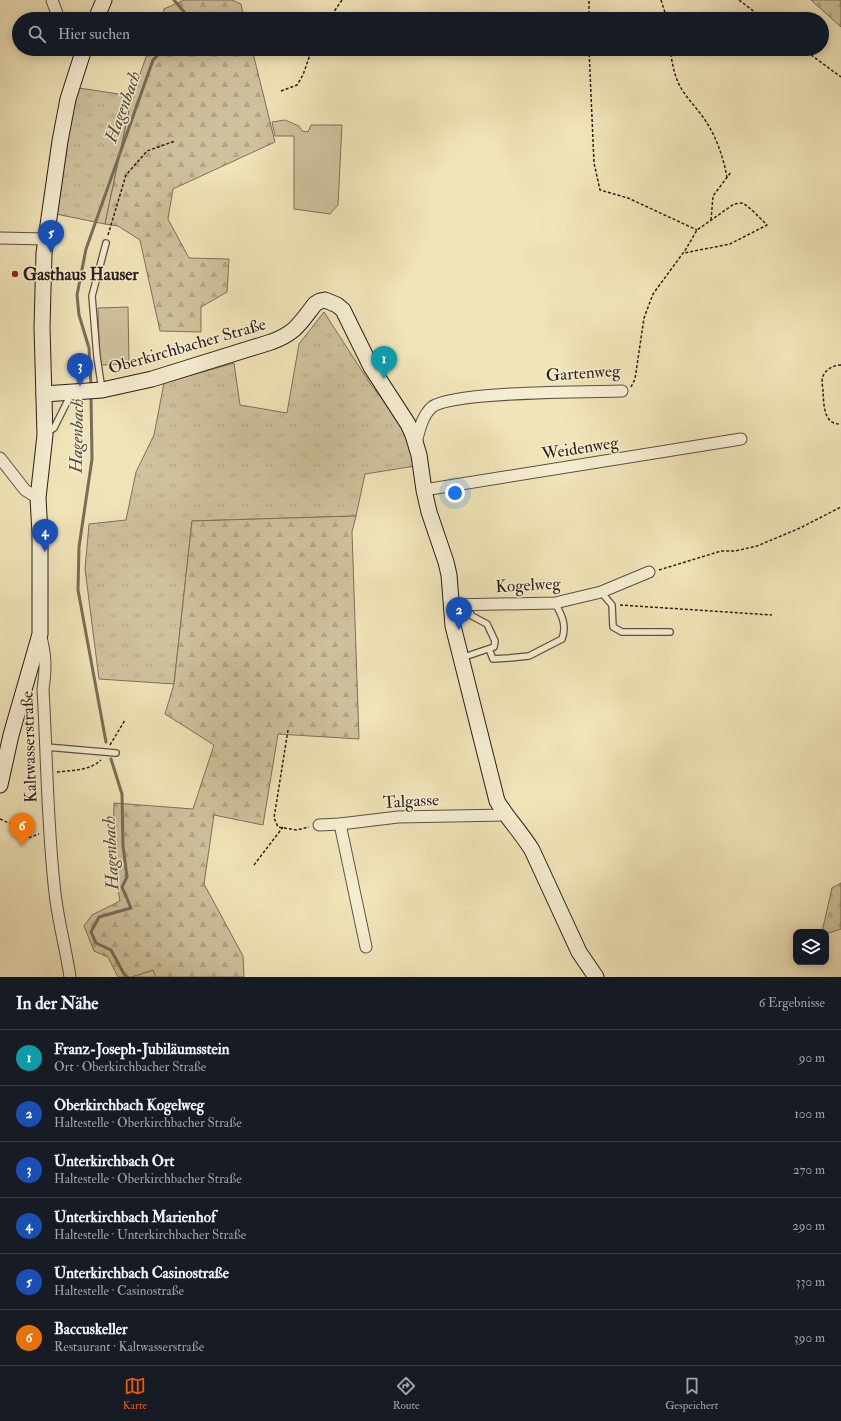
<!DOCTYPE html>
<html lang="de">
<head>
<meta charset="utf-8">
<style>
  :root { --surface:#171b24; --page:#242831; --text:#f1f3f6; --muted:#9ea1a6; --line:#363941; --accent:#ea580c }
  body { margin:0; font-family:"IM FELL Double Pica",serif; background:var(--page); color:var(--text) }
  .controls { position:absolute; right:12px; bottom:12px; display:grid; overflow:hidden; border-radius:8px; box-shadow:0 2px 10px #0003 }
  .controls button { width:36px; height:36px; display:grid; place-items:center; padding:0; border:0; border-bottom:1px solid var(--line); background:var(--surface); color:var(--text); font:20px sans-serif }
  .you { position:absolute; left:455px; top:493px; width:14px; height:14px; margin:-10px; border:3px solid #fff; border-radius:50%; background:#1a73e8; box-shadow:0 0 0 6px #1a73e833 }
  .badge { display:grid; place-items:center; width:26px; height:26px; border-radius:50%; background:var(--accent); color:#fff; font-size:13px; font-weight:700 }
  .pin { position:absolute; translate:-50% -33px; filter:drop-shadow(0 1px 2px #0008) }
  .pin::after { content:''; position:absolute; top:21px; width:14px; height:12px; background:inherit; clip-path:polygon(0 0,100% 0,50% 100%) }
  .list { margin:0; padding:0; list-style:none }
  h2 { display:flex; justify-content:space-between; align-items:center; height:52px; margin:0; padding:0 16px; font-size:17px }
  h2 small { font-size:13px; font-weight:400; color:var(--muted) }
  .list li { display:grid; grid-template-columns:26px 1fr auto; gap:12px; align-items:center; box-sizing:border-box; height:56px; padding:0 16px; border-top:1px solid var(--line) }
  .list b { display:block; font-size:15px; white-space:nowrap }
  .list p { margin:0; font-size:13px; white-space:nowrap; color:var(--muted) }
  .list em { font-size:13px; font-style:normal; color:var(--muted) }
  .icon { flex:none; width:22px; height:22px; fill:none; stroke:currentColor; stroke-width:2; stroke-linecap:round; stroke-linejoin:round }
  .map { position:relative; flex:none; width:841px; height:977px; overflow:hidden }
  .search { position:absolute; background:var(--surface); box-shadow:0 2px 10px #0003; left:12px; right:12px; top:12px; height:44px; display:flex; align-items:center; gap:10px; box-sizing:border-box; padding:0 14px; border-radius:22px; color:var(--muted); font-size:15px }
  .sheet { height:388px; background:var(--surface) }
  nav { display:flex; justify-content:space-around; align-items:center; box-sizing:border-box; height:56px; border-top:1px solid var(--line); background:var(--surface); font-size:11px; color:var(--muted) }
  nav a { display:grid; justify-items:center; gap:2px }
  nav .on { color:var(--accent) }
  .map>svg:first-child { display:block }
</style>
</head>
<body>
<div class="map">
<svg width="841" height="977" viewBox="0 0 841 977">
  <defs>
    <pattern id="grass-tufts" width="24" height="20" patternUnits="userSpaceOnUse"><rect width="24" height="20" fill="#cfc29d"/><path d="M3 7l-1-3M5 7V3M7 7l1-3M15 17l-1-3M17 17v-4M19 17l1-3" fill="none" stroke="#b2a687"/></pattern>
    <pattern id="forest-firs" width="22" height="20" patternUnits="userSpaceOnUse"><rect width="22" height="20" fill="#cfc29d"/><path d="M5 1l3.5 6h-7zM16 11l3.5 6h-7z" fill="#b2a687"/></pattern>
  </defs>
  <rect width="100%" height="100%" fill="#f0e4b8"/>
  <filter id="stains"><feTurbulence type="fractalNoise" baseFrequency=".005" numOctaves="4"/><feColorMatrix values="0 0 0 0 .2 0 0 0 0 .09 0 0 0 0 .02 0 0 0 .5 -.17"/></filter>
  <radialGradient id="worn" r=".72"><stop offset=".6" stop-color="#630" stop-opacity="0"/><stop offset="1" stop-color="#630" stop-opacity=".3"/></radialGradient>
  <g fill="url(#grass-tufts)" stroke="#7d705b">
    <path d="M79,88l53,8 -27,128 -49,-10 17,-111z"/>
    <path d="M324,312l47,73 28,35 12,26 4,20 -50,8 -9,42 -164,5 -18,163 -75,-5 -14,-110 4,-45 37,-4 10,-48 18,-37 10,-52 70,-20 6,42 47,8 12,-69z"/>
    <path d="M154,970l2,7h-25z"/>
  </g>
  <g fill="url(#forest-firs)" stroke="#7d705b">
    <path d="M184,0h48l9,4 3,15h-83l3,-10z"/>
    <path d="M811,0h30v27z"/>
    <path d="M149,49h103l23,93 -102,47 -5,30 21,39 40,1 -2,33 -26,15v25l-41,-1 -20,-91 -22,-14 -13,-2 27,-128z"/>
    <path d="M356,516l-4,16 7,207 -81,-5 -15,91 -49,-10 -10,69 39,72 1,21h-88l-3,-7 -22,7h-13l-10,-20 -14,-6 -10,-25 8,-11 28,-14 -7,-41 1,-57 79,6 21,-64 -49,-31 9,-30 18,-163z"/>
    <path d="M841,883v46l-15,5v-2h-4l10,-44z"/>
  </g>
  <g fill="#cfc29d" stroke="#7d705b">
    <path d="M285,120l14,6 3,5 6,1 3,-7h31l-4,80 -8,9 -36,-5v-73h-19l-3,-14z"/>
    <path d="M128,307l1,57 -29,1 -2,-57z"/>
  </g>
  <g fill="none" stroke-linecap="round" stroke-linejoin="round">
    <g stroke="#796d58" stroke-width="3">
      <path d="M174,0l11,13 -2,6"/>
      <path d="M91,386l-2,-38 -10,-33 -2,-20 9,-46 67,-189 11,-11"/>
      <path d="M91,395l1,64 -13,88 -1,43 28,152"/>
      <path d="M111,759l11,35 1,52 4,31 -5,10 9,21 -32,9 -8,15 5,11 15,7 13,24 3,3"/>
    </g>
    <g stroke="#5c5041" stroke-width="8">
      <g id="lane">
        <path d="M102,390l-5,-33 -5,-61 14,-53"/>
        <path d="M46,433l8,-5 17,-34"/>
        <path d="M601,592l11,13 1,22 9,5h48"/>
        <path d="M489,649l4,10 16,-1 20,-2 33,-17c5,-13 0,-24 -7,-36"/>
        <path d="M461,658l33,-11 1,-6 -8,-17 -15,-8 -7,-11"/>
        <path d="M46,747l70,6"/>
      </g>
    </g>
    <g stroke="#5c5041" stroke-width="13">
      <g id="street">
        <path d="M52,0l7,19"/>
        <path d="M0,238l46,1"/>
        <path d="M416,443c3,-12 6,-27 16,-36 20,-16 158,-15 190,-16"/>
        <path d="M0,458l25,32 13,8"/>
        <path d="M424,490l317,-51"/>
        <path d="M451,605l104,-2 46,-11 48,-20"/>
        <path d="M40,634c6,20 6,35 3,55 4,68 4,136 12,204 3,28 11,56 15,84"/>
        <path d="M340,824l26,123"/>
        <path d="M319,825l21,-1 58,-7 108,-2"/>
      </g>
    </g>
    <g stroke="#2b1e19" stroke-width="17">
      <g id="secondary">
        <path d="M96,19l8,-19"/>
        <path d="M44,394l58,-4 50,-11 119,-37c25,-9 29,-19 44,-38l5,-3 5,-1 12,5 6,5 28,57 37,57 5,11 6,20 5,35 5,22 17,50 3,13 4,51 44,175c10,17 24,31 35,49l47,102 17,25"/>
        <path d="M0,785l11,-50 29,-101v-101l-2,-35 7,-63 -3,-108 2,-74 16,-112 8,-42 16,-50"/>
      </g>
    </g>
    <g stroke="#2b1e19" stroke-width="1.5" stroke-dasharray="3 2" stroke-linecap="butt">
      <path d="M661,0l6,19"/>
      <path d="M739,0l25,19"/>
      <path d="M329,19l13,-19"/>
      <path d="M589,19v-19"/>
      <path d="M589,49l5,114 6,27 28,8 69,32"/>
      <path d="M670,49c2,13 4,27 11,39 7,12 18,22 26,35 10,16 17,36 20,55"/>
      <path d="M803,49l38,28"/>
      <path d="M281,91l16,-6 6,-10 9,-26"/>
      <path d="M711,220l2,-24 18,-24"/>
      <path d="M108,235l18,-60 21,-24 28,-10"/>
      <path d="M841,365c-7,0 -15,4 -18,11 -2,5 0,11 0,16 1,12 0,33 18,32"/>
      <path d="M631,387l4,-8 9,-61 9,-24 33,-45 11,-19 37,-26 9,-1 9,7 15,15 -37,19 -46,9"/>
      <path d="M659,570l62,-19h14l22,-5 43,-18 41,-21"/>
      <path d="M620,605l152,10"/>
      <path d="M288,730l-14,88 4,9 19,3 12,-3"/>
      <path d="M110,745l15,-25"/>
      <path d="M57,772c16,-2 32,-1 44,-12"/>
      <path d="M0,819l11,5 9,12 6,-3 2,5 11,-4"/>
      <path d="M254,865l29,-38"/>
    </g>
    <use href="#lane" stroke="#f5edd1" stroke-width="5.5"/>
    <use href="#street" stroke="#f5edd1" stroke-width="11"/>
    <use href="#secondary" stroke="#f5edd1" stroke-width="15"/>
  </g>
  <circle fill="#8f2418" stroke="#f5edd1" stroke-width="1.5" cx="15" cy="274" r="4"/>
  <g text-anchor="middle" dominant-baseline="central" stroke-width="3" stroke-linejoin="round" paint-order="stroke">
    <g font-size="17" font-weight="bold" fill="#2b1e19" stroke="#f5edd1" text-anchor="start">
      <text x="23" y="274">Gasthaus Hauser</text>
    </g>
    <g font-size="17" fill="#2b1e19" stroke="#f5edd1">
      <text transform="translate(187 346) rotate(-16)">Oberkirchbacher Straße</text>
      <text transform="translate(583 373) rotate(-4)">Gartenweg</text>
      <text transform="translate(580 448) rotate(-9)">Weidenweg</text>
      <text transform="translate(528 585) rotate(-3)">Kogelweg</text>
      <text transform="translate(29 747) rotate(-92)">Kaltwasserstraße</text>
      <text transform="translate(411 801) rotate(-3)">Talgasse</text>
    </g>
    <g font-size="18" font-style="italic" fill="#584c3e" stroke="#f5edd1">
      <text transform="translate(123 107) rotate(-70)">Hagenbach</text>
      <text transform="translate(77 436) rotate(-89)">Hagenbach</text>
      <text transform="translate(111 853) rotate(-93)">Hagenbach</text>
    </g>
  </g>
  <rect width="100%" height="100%" filter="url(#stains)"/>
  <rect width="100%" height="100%" fill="url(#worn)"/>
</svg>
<div class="controls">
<button><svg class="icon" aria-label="layers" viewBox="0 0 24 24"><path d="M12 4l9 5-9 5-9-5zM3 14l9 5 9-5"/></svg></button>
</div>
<div class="you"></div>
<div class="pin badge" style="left:384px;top:379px;background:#0f9aa8">1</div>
<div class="pin badge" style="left:459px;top:630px;background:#1a4fb4">2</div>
<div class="pin badge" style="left:80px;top:386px;background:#1a4fb4">3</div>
<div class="pin badge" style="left:45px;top:552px;background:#1a4fb4">4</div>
<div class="pin badge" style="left:51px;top:253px;background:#1a4fb4">5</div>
<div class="pin badge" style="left:22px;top:846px;background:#e8710a">6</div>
<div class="search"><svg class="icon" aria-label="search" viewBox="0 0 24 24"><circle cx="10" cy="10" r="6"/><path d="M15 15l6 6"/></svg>Hier suchen</div>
</div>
<section class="sheet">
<h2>In der Nähe<small>6 Ergebnisse</small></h2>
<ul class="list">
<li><span class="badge" style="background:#0f9aa8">1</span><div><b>Franz-Joseph-Jubiläumsstein</b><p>Ort · Oberkirchbacher Straße</p></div><em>90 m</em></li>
<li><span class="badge" style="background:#1a4fb4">2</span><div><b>Oberkirchbach Kogelweg</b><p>Haltestelle · Oberkirchbacher Straße</p></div><em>100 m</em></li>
<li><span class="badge" style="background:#1a4fb4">3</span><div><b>Unterkirchbach Ort</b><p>Haltestelle · Oberkirchbacher Straße</p></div><em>270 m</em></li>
<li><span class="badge" style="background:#1a4fb4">4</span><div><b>Unterkirchbach Marienhof</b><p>Haltestelle · Unterkirchbacher Straße</p></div><em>290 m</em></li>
<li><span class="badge" style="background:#1a4fb4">5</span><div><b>Unterkirchbach Casinostraße</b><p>Haltestelle · Casinostraße</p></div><em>330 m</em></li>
<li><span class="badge" style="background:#e8710a">6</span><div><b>Baccuskeller</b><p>Restaurant · Kaltwasserstraße</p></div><em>390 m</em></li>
</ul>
</section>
<nav>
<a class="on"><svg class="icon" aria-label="map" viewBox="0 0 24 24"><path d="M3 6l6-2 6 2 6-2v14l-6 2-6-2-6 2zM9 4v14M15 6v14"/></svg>Karte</a>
<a><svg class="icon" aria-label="directions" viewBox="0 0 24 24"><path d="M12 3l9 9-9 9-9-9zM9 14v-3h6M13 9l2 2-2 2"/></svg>Route</a>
<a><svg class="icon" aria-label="saved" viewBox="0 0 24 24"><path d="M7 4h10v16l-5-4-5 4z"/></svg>Gespeichert</a>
</nav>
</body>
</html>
